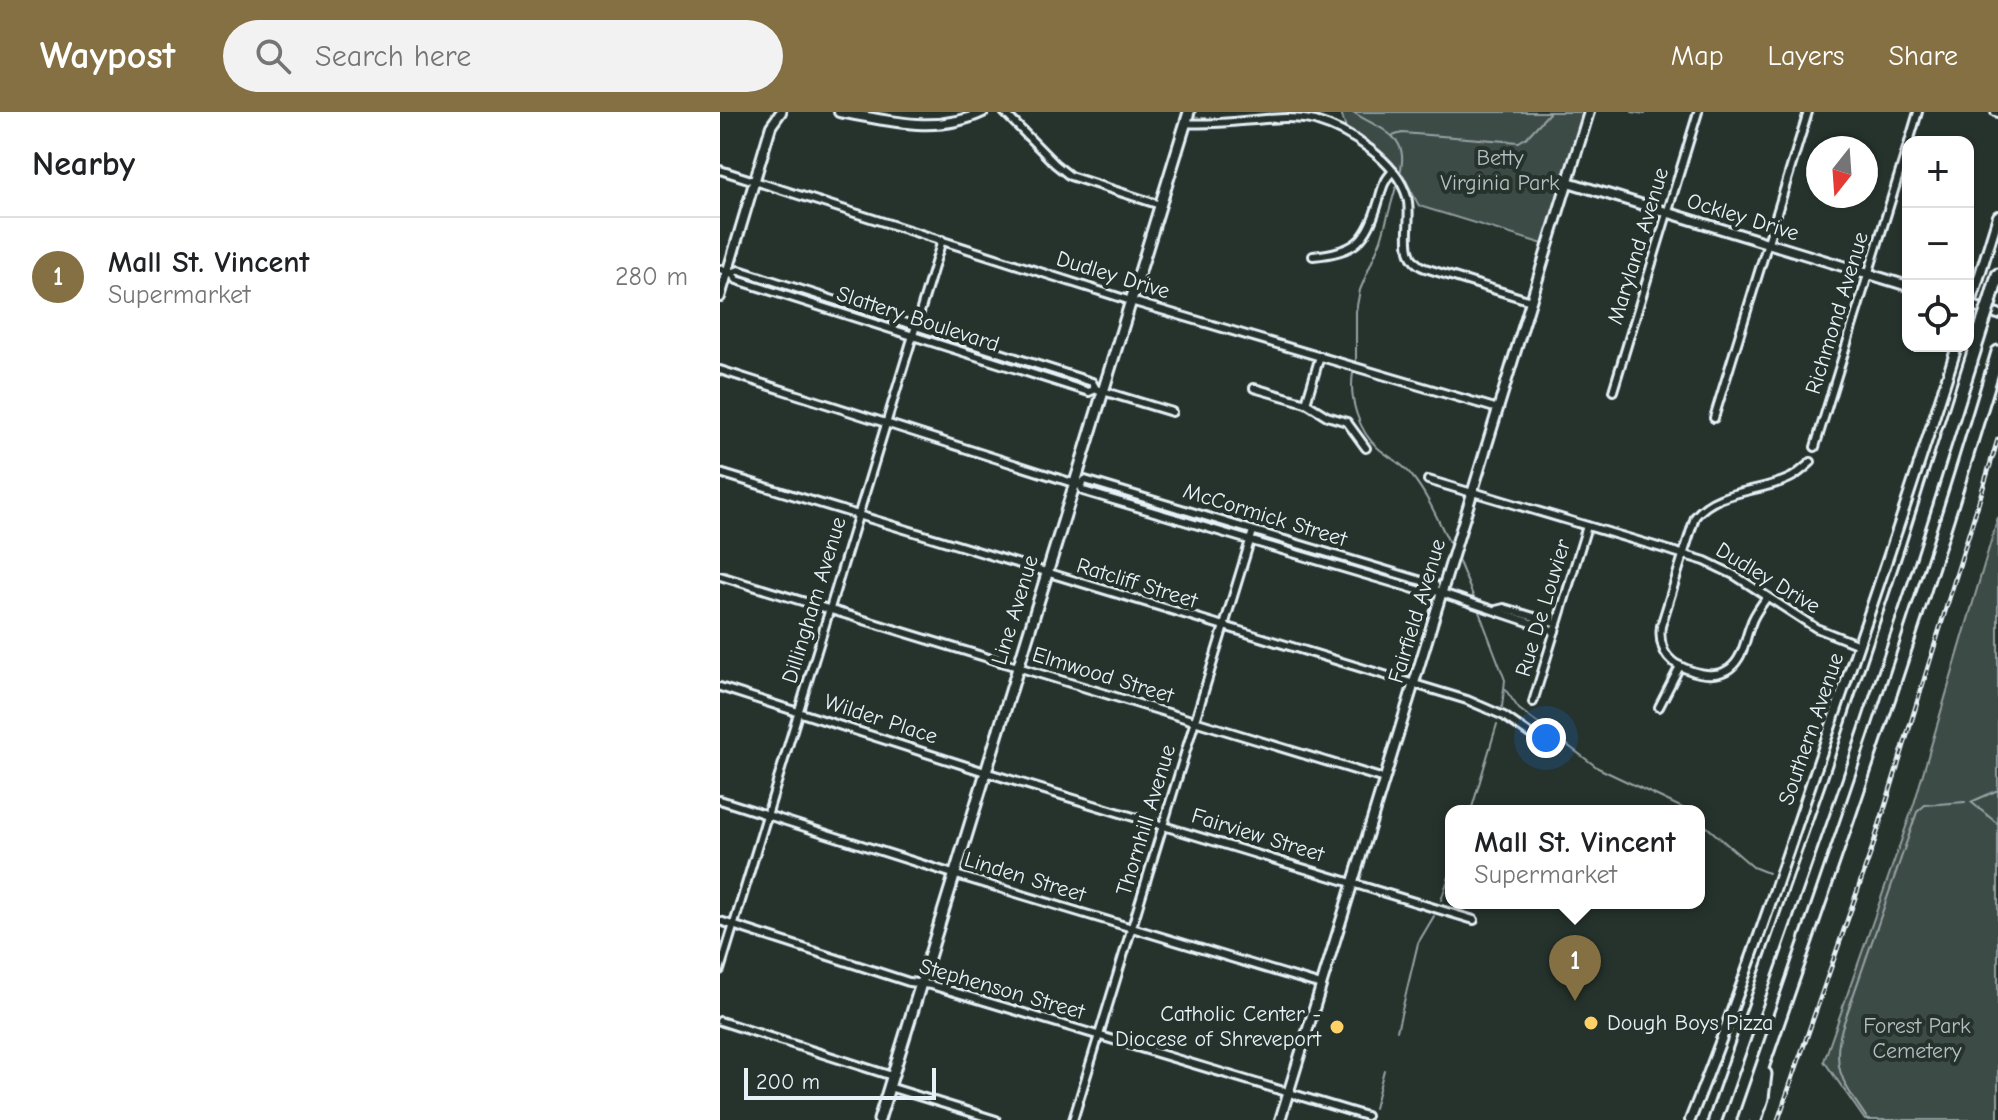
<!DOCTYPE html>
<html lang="en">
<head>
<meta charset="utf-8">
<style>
  :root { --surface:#fff; --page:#f2f2f2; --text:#202124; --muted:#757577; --line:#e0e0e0; --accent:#847042 }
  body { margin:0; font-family:"Comic Neue",sans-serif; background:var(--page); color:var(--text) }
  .controls { position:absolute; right:24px; top:24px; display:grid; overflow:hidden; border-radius:16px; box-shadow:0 2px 6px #0004 }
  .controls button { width:72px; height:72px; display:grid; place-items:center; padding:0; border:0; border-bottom:2px solid var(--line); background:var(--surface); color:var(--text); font:40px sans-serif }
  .compass { position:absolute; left:1086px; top:24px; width:72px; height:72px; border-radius:50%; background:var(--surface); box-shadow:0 2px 6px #0004; rotate:197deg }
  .scale { position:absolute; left:24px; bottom:20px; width:192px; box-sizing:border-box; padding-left:8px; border:4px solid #e8f1f8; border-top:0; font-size:22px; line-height:28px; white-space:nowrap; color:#e8f1f8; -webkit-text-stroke:6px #26332d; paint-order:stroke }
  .you { position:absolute; left:826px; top:626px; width:28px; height:28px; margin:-20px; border:6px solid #fff; border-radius:50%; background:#1a73e8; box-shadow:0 0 0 12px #1a73e833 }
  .badge { display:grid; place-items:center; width:52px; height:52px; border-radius:50%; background:var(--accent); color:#fff; font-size:26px; font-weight:700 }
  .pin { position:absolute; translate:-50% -66px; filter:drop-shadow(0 2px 4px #0008) }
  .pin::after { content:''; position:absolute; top:42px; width:28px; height:24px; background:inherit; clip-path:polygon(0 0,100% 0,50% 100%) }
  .popup { position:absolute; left:725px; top:693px; width:260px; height:104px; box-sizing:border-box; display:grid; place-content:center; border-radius:16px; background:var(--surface); filter:drop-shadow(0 2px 6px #0005); font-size:26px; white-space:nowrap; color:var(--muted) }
  .popup b { font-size:30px; color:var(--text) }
  .popup::after { content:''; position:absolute; left:50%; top:100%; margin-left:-16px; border:16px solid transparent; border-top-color:var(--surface) }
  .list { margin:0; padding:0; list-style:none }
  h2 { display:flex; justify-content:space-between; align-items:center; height:104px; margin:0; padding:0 32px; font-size:34px }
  h2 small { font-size:26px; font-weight:400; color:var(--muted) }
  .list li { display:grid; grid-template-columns:52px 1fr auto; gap:24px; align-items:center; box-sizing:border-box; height:120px; padding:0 32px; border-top:2px solid var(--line) }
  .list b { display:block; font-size:30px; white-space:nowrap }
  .list p { margin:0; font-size:26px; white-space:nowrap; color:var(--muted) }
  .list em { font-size:26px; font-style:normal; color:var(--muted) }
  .icon { flex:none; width:44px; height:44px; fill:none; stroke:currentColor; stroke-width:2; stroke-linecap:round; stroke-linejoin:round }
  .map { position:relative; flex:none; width:1278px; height:1008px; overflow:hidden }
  header { display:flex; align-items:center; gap:48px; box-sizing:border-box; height:112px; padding:0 40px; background:var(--accent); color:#fff }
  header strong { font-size:38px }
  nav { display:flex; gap:44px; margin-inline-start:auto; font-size:28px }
  .search { width:560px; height:72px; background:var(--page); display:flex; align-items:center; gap:20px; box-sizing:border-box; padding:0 28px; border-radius:44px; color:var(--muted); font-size:30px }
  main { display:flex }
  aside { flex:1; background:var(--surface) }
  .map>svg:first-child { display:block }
</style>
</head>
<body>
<header>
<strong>Waypost</strong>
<div class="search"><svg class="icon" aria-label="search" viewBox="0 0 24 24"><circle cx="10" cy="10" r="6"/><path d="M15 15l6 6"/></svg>Search here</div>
<nav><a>Map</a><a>Layers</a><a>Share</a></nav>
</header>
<main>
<aside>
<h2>Nearby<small></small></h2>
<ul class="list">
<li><span class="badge">1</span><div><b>Mall St. Vincent</b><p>Supermarket</p></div><em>280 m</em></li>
</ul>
</aside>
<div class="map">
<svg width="1278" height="1008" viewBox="0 0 1278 1008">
  <rect width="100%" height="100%" fill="#26332d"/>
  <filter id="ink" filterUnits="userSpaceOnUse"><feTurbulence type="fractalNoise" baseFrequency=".0125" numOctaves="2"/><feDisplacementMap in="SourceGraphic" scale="16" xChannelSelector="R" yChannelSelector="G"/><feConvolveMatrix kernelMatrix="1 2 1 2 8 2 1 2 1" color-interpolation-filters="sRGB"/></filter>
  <g filter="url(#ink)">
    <g fill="#3e4b47" stroke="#939ea0" stroke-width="2">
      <path d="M621,0h243l-41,132 -124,-38 -16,-31 -57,-46z"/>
      <path d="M1278,405v603h-133l-41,-59 90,-257z"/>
    </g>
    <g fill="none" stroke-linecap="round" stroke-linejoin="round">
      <g stroke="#98a3a5" stroke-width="2">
        <path d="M633,0c26,18 58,22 47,61"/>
        <path d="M912,0l13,2"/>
        <path d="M672,24l10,-3 117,9 8,-5 23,-25"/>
        <path d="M636,250v-51l4,-21 21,-50 15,-53"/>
        <path d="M633,261c-4,25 5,58 25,75 11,10 26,16 34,28 17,21 28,49 40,72"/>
        <path d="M737,445l19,46"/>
        <path d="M758,497l27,71 -3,27"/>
        <path d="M785,577l14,20 79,59 91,43"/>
        <path d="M1278,678l-27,12 27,22"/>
        <path d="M751,699l26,-87"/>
        <path d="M979,708l54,47 15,6"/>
        <path d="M721,788l10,-29"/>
        <path d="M677,919l21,-88 16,-27"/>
        <path d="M654,996l10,-38"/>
        <path d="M1148,1008c-22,-34 -38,-49 -26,-92l75,-216 8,-7 40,-3"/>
      </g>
      <g stroke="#e8f1f8" stroke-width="12">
        <g id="minor">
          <path d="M284,0l51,52 15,12 90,29"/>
          <path d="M1275,0l3,1"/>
          <path d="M466,11c41,4 90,-11 129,-2 34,10 81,39 92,76 7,23 -11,61 18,71l106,33"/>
          <path d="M1189,30l9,-30"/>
          <path d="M0,58l411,131 367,108"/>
          <path d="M593,144c43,-4 54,-15 66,-56 3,-12 5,-20 14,-29"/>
          <path d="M0,157l11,4 8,-3 353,112 4,7"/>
          <path d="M11,161l6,7 352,112 7,-3 76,23"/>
          <path d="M0,258l353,113 7,2 3,6 348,103 5,-3 6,2 113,38"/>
          <path d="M534,276l52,15 21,13 20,6 19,26"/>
          <path d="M893,279l85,-279"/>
          <path d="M586,291l14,-47"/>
          <path d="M994,306l94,-306"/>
          <path d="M1095,335l93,-302"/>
          <path d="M0,361l747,227 37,16 33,23"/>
          <path d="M708,368l44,13"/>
          <path d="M360,373l5,-5 350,105 1,6"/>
          <path d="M753,380l232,69 29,14 82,53 43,17"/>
          <path d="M0,464l664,203"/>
          <path d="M1047,485c-6,9 -13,17 -16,27 -5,11 -6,25 -13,35 -14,23 -42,16 -62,5 -13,-8 -17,-23 -15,-38l34,-109c22,-28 65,-24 95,-39 8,-4 14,-10 21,-16"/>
          <path d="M776,498l8,-2 53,16"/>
          <path d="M0,575l265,85 489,148"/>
          <path d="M813,590l54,-176"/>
          <path d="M939,595l21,-41"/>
          <path d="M0,688l233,74 368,111"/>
          <path d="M0,809l189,61 22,3 435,131"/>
          <path d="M0,858l222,-730"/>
          <path d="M0,909l172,55"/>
          <path d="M169,975l107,33"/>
          <path d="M353,1008l180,-589"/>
        </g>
      </g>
      <g stroke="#e8f1f8" stroke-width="14">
        <g id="tertiary">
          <path d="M119,0c48,8 97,23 144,0"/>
          <path d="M848,70l340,104"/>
          <path d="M0,185l51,-171 10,-14"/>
          <path d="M1249,193l29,9"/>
          <path d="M1248,201l30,-97"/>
          <path d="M560,1008l309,-1008"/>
          <path d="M970,1008c46,-114 86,-231 125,-348 49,-142 97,-283 142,-426"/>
        </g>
      </g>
      <g stroke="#e8f1f8" stroke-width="15">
        <path id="secondary" d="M159,1008l310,-1008"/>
      </g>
      <g stroke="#e8f1f8" stroke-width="17">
        <g id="motorway">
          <path d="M1271,187l7,-24"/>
          <path d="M995,1008l120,-342 74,-221 74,-234"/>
          <path d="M1024,1008c88,-255 178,-509 254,-768"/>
          <path d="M1035,1008l7,-22 3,-24"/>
        </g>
      </g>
      <use href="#minor" stroke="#26332d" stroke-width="6"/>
      <use href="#tertiary" stroke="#26332d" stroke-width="8"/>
      <use href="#secondary" stroke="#26332d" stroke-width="9"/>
      <use href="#motorway" stroke="#26332d" stroke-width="11"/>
      <g stroke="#e8f1f8" stroke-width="5">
        <path id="rail" d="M1058,1008l95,-274 125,-407"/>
      </g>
      <use href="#rail" stroke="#26332d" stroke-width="2" stroke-dasharray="6" stroke-linecap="butt"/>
      <g stroke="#e8f1f8" stroke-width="17" stroke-linecap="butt">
        <path id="motorway-bridge" d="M1263,211l8,-24"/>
      </g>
      <use href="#motorway-bridge" stroke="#26332d" stroke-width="11"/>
    </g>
  </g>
  <g fill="#ffd166" stroke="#26332d" stroke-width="3">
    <circle cx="871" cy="911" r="8"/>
    <circle cx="617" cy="915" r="8"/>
  </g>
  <g text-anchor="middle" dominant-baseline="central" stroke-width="8" stroke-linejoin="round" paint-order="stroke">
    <g font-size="22" fill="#b5bfc3" stroke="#26332d">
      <text x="780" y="46">Betty<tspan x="780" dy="25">Virginia Park</tspan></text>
      <text x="1197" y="914">Forest Park<tspan x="1197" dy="25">Cemetery</tspan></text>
    </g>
    <g font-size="22" fill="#e8f1f8" stroke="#26332d">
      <text transform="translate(1023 105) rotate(17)">Ockley Drive</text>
      <text transform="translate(918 134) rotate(-73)">Maryland Avenue</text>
      <text transform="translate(393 163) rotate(17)">Dudley Drive</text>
      <text transform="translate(1117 201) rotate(-73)">Richmond Avenue</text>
      <text transform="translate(198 207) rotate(18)">Slattery Boulevard</text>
      <text transform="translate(545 403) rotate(17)">McCormick Street</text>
      <text transform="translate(1048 466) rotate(31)">Dudley Drive</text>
      <text transform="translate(417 471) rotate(17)">Ratcliff Street</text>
      <text transform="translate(94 488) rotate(-73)">Dillingham Avenue</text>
      <text transform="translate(823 496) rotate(-73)">Rue De Louvier</text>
      <text transform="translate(295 498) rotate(-73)">Line Avenue</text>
      <text transform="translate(697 499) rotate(-73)">Fairfield Avenue</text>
      <text transform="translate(383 563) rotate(17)">Elmwood Street</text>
      <text transform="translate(161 607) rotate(18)">Wilder Place</text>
      <text transform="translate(1091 617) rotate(-71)">Southern Avenue</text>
      <text transform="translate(426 708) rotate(-73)">Thornhill Avenue</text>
      <text transform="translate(538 723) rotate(17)">Fairview Street</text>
      <text transform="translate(305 765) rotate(17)">Linden Street</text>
      <text transform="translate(282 877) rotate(16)">Stephenson Street</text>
    </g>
    <g font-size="22" fill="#e8f1f8" stroke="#26332d" text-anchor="end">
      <text x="601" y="902">Catholic Center -<tspan x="601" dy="25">Diocese of Shreveport</tspan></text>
      <text x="887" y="911" text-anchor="start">Dough Boys Pizza</text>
    </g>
  </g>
</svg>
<div class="controls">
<button>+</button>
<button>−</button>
<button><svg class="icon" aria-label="locate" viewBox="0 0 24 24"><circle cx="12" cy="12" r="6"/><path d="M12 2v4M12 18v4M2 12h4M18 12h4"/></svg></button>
</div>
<svg class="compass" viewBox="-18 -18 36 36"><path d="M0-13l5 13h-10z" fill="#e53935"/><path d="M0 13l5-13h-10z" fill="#757577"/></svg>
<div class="scale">200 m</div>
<div class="you"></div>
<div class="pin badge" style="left:855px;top:889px">1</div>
<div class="popup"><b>Mall St. Vincent</b>Supermarket</div>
</div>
</main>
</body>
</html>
